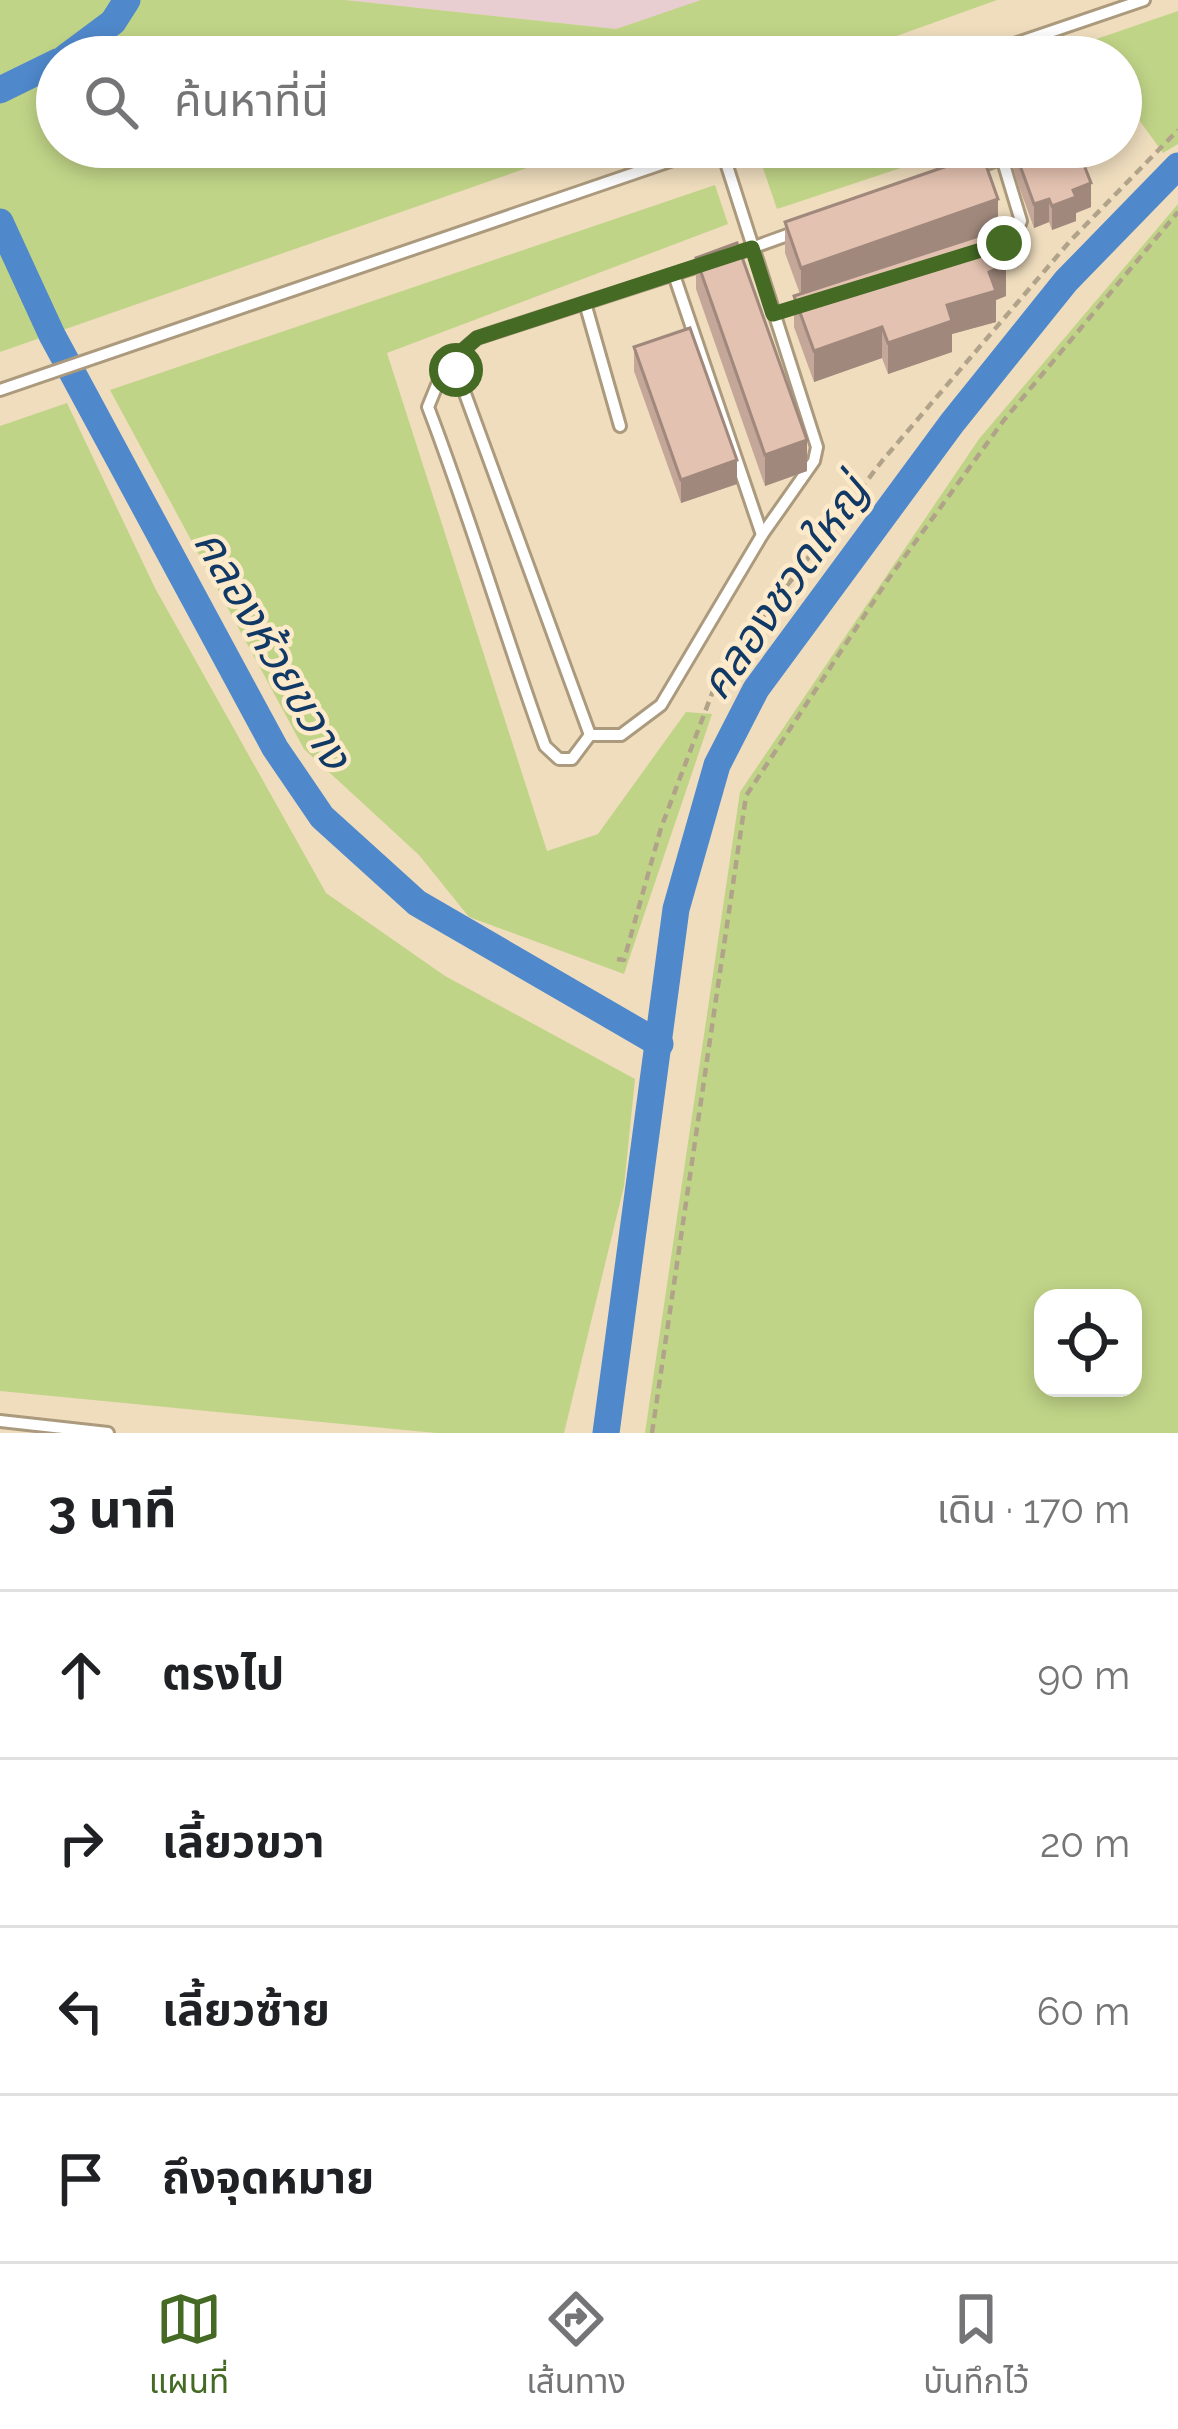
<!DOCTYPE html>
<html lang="th">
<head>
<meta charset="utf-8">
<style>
  :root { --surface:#fff; --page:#f2f2f2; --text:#202124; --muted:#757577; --line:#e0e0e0; --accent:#446a24 }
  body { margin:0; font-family:Raleway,"Noto Sans Thai",sans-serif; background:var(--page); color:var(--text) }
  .controls { position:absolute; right:36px; bottom:36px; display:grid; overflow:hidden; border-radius:24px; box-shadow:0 6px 18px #0003 }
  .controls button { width:108px; height:108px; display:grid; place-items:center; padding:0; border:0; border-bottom:3px solid var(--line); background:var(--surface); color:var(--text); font:60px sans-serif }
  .stop { position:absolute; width:36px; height:36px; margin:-27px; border:9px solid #446a24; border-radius:50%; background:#fff }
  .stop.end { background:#446a24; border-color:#fff; box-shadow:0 3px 12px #0008 }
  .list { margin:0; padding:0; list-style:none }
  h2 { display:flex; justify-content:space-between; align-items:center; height:156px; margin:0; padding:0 48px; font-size:51px }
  h2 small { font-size:39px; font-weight:400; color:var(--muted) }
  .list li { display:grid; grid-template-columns:78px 1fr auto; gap:36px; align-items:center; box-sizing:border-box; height:168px; padding:0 48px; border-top:3px solid var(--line) }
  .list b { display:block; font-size:45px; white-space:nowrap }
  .list em { font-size:39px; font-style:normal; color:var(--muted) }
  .icon { flex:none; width:66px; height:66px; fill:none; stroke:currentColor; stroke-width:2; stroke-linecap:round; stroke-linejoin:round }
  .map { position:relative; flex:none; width:1178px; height:1433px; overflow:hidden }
  .search { position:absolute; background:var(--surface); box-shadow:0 6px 18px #0003; left:36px; right:36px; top:36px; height:132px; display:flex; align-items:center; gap:30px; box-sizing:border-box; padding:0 42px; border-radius:66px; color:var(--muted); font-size:45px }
  .sheet { height:828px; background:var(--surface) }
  nav { display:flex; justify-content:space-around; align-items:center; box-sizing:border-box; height:168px; border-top:3px solid var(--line); background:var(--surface); font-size:33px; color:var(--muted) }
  nav a { display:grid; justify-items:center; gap:6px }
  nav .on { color:var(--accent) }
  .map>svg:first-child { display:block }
</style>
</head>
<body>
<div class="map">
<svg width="1178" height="1433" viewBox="0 0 1178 1433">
  <rect width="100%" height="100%" fill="#efddbe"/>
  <path fill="#e9ced1" d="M345,0h377l-106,29z"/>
  <g fill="#c0d487" fill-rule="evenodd">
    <path d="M0,0h345l271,29 85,-29h296l-159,57h-781v90h530l-587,205z"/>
    <path d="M1178,11v133l-15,9 -42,-58v-38h-77z"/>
    <path d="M802,147h162l-187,62 -15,-44z"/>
    <path d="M715,185l13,39 -341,129 160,498 51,-17 88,-122 26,2 -88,260 -155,-57 -50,-62 -115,-106 -194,-359z"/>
    <path d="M1178,204v1229h-533l95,-641 239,-353zM1043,1298h90v90h-90z"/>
    <path d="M67,403l88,185 171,305 119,83 190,103 -11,107 -60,247h-128l-436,-42v-965z"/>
  </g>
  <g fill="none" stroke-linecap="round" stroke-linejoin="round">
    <g stroke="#4f88cb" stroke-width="27">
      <path d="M66,57l47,-35 14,-22"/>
      <path d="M0,90l57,-28"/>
      <path d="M0,222l52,113 223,413 47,69 95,86 243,141"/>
      <path d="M606,1433l70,-524 41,-144 39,-76 196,-266 114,-142 112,-115"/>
    </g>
    <g stroke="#ab9a7d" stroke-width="16">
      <g id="lane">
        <path d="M976,57l168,-57"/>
        <path d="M975,168l59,-21"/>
        <path d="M988,248l27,-13 6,-14 -19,-63"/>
        <path d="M732,255l61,-22"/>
        <path d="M708,263l-231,75 -15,13 -6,18 134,366h31l40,-30 101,-170 52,-74 3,-14 -96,-300"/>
        <path d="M674,275l88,260"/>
        <path d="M585,303l35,123"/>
        <path d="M459,376l-22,9 -9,22c43,112 76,226 117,339l14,13h13l18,-24"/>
        <path d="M0,390l711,-243"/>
        <path d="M0,1421l108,12"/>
      </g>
    </g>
    <g stroke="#b1a38a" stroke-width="4.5" stroke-dasharray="9 6" stroke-linecap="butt">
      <path d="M617,959l7,1 37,-132 58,-153 163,-214 189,-221 107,-110"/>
      <path d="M652,1433l94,-637 141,-215 117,-161 174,-208"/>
    </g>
    <use href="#lane" stroke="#fff" stroke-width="10"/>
  </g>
  <g fill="#c4a798">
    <path d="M1014,149l77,58 -15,6v8l-24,9 -3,-8 -15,6 -20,-55z"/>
    <path d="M785,222l213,8 -4,2 12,64 -10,4v22l-44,12v18l-64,22 -6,-16 -68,24 -20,-55v-31l6,-2 -15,-41z"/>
    <path d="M696,258l111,213 -42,15 -69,-197z"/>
    <path d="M634,347l103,137 -56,19 -47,-132z"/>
  </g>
  <g fill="#a0887c">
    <path d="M1091,183v24l-15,6v8l-24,9v-24l21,-16z"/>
    <path d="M998,199v31l-197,69v-31z"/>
    <path d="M1049,199v23l-15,6v-24z"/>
    <path d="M1006,265v31l-10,4v22l-44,12v18l-64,22v-31l59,-38 42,-33z"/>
    <path d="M882,327v31l-68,24v-31z"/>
    <path d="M807,440v31l-42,15v-31z"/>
    <path d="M737,460v24l-56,19v-23z"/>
  </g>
  <g fill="#e4c2b1" stroke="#a0887c" stroke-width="3">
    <path d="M1020,147h57l14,36 -18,7 3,7 -24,9 -3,-7 -15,5 -20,-55z"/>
    <path d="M982,154l16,45 -197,69 -16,-46z"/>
    <path d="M994,231l12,34 -17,7 7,19 -49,14 5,16 -64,22 -6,-16 -68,24 -20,-55z"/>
    <path d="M737,243l70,197 -42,15 -69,-197z"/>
    <path d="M690,328l47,132 -56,20 -47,-133z"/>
  </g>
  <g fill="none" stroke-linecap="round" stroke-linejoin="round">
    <path stroke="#446a24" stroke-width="15" d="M456,370l6,-19 15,-13 275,-90 21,66 231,-71"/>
  </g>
  <g text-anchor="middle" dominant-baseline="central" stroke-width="9" stroke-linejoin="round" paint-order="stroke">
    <g font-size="45" font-style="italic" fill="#113965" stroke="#fdeacb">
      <text transform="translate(784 588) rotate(-55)">คลองชวดใหญ่</text>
      <text transform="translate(273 649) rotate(60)">คลองห้วยขวาง</text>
    </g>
  </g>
</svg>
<div class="controls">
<button><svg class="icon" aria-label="locate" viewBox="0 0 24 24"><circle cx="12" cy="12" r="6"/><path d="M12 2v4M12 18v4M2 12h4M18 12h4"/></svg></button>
</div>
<div class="stop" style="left:456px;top:370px"></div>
<div class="stop end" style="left:1004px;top:243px"></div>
<div class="search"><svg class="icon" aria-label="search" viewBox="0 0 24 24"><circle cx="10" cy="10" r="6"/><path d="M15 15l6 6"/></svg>ค้นหาที่นี่</div>
</div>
<section class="sheet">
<h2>3 นาที<small>เดิน · 170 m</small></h2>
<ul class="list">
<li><svg class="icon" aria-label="ahead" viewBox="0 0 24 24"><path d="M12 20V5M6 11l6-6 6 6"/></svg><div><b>ตรงไป</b></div><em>90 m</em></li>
<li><svg class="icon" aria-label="right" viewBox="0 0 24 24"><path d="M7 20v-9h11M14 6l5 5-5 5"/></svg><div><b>เลี้ยวขวา</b></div><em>20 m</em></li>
<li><svg class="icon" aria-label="left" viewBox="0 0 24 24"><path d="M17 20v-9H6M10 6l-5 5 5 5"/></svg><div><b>เลี้ยวซ้าย</b></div><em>60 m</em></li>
<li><svg class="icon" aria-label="arrive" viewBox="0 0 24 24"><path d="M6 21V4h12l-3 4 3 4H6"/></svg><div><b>ถึงจุดหมาย</b></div></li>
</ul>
</section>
<nav>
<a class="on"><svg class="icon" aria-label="map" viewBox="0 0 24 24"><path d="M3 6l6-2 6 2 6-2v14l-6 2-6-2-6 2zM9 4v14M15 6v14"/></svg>แผนที่</a>
<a><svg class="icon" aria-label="directions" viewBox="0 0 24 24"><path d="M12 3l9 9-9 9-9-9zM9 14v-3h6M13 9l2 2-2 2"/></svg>เส้นทาง</a>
<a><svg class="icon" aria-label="saved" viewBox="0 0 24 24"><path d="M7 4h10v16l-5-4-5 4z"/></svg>บันทึกไว้</a>
</nav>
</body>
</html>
